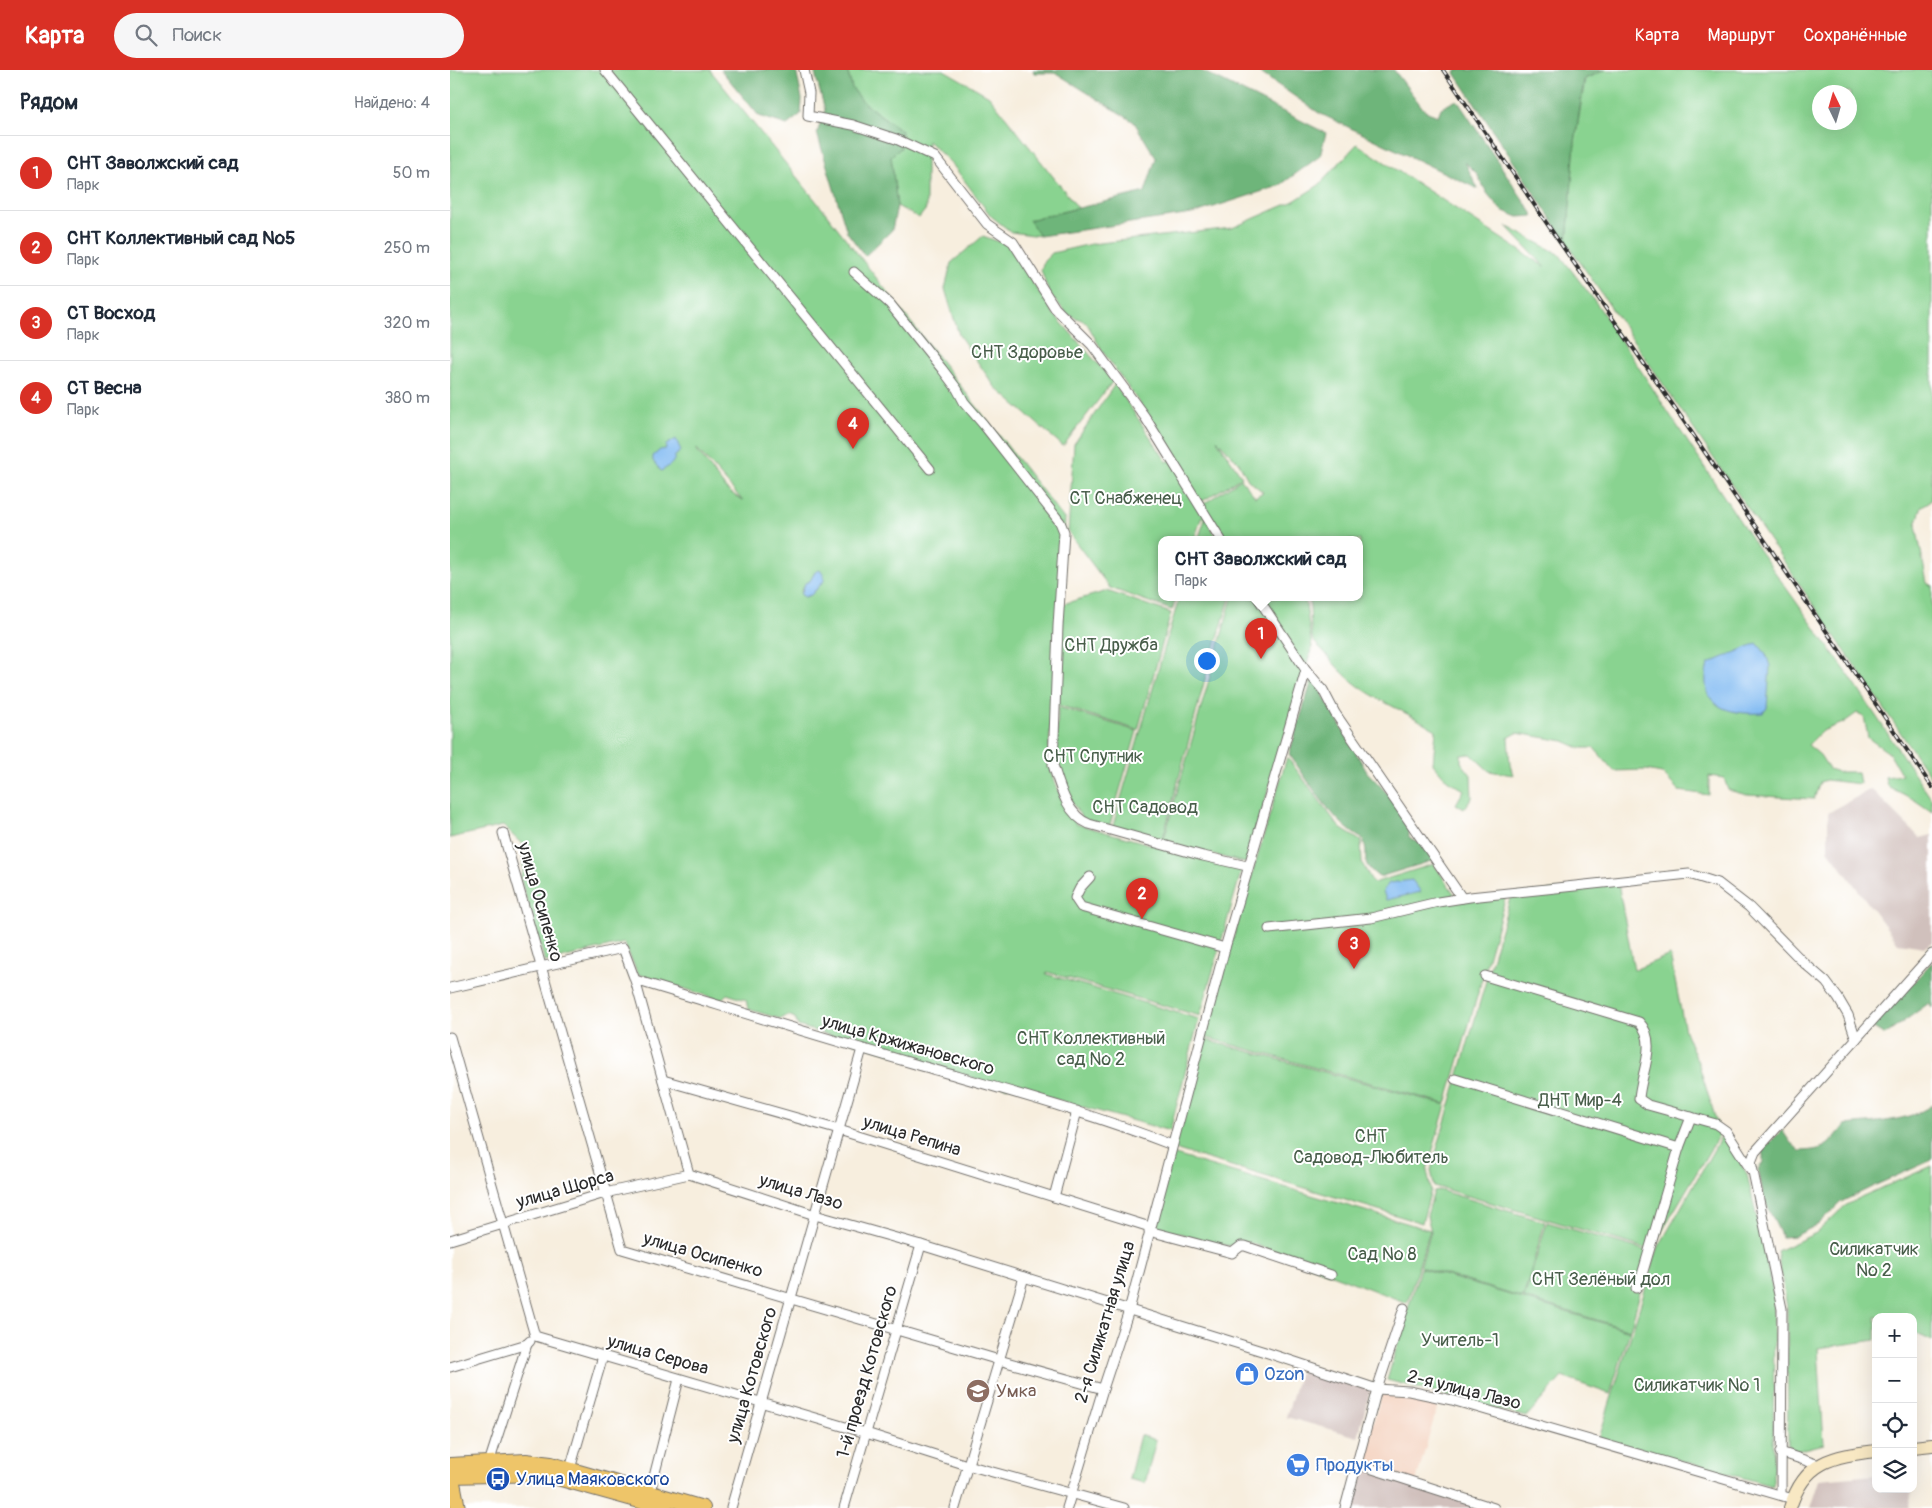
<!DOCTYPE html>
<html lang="ru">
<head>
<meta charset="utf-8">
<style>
  :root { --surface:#fff; --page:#f6f6f7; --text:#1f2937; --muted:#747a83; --line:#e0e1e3; --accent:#d93025 }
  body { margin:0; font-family:Pangolin,sans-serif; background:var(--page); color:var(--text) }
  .controls { position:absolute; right:15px; bottom:15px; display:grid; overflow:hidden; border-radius:10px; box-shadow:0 5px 20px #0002 }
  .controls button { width:45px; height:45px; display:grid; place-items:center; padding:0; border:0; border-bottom:1px solid var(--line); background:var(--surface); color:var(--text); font:25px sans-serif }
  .compass { position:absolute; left:1362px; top:15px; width:45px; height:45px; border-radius:50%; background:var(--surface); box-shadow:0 5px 20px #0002; rotate:355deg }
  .you { position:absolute; left:756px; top:590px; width:18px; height:18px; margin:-12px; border:4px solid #fff; border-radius:50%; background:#1a73e8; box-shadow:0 0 0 8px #1a73e833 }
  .badge { display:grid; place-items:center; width:32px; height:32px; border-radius:50%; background:var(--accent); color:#fff; font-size:16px; font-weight:700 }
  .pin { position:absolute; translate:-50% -41px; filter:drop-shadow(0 1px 2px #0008) }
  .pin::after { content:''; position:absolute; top:26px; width:18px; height:15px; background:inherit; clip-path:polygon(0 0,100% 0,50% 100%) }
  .popup { position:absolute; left:708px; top:466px; width:205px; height:65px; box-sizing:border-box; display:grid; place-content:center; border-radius:10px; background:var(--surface); filter:drop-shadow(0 1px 4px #0005); font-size:16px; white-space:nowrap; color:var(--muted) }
  .popup b { font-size:19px; color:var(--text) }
  .popup::after { content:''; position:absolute; left:50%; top:100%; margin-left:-10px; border:10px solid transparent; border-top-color:var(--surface) }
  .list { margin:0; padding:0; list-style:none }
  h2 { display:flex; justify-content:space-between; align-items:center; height:65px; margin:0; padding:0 20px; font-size:21px }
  h2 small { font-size:16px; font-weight:400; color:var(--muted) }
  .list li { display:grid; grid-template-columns:32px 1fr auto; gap:15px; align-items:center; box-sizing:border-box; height:75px; padding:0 20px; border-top:1px solid var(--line) }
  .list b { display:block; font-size:19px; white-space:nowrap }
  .list p { margin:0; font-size:16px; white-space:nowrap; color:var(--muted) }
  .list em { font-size:16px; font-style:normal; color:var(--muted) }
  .icon { flex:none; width:28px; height:28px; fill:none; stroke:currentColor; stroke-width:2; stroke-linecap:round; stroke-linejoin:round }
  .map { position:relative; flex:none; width:1482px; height:1438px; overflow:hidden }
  header { display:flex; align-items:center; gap:30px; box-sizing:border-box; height:70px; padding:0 25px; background:var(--accent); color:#fff }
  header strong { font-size:24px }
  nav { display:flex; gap:28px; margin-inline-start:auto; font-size:18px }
  .search { width:350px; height:45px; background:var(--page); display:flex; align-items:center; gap:12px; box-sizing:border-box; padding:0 18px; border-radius:28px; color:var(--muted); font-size:19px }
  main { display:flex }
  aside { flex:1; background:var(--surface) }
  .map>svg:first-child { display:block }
</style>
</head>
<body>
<header>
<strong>Карта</strong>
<div class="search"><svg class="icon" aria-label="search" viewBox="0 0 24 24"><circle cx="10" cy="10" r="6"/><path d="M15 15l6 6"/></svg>Поиск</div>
<nav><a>Карта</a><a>Маршрут</a><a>Сохранённые</a></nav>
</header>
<main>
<aside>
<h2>Рядом<small>Найдено: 4</small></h2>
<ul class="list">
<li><span class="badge">1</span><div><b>СНТ Заволжский сад</b><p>Парк</p></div><em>50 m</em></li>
<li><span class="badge">2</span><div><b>СНТ Коллективный сад №5</b><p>Парк</p></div><em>250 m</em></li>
<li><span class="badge">3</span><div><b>СТ Восход</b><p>Парк</p></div><em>320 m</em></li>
<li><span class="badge">4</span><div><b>СТ Весна</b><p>Парк</p></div><em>380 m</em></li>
</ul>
</aside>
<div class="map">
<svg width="1482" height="1438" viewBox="0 0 1482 1438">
  <rect width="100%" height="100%" fill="#fff"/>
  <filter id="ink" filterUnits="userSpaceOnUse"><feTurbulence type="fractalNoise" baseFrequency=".02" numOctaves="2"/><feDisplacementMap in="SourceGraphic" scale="10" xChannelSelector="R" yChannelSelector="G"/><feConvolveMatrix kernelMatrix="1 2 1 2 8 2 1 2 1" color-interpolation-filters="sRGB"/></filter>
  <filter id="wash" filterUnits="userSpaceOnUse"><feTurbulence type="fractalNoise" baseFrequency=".0096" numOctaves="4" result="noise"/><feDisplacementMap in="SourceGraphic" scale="20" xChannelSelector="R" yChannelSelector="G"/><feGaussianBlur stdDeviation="1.12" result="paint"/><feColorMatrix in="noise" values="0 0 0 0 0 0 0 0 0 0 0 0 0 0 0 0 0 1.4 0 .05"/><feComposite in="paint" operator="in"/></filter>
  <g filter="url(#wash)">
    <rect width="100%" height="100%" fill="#f7eede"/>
    <path fill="#f4d3c0" d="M933,1321l55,14 -22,76 -56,-18z"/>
    <g fill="#d0c0bc">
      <path d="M1421,719l49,49 12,-3v107l-7,5 -27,-4 -70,-93v-37z"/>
      <path d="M852,1295l69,22 -13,50 -72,-20z"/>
      <path d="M914,1399l126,39h-137z"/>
      <path d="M1426,1405v14h37l-5,19h-98l9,-28z"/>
    </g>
    <g fill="#89d390" stroke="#5a7f5e" fill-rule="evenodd">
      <path d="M0,0h260l115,142 240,308 -17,242 13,36 15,26 166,45 -42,147 -153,-44 -1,2 153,45 -29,112 -162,-45v2l-210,-62 -3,-8 -7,-3 -7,4 -33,-10 -2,-9 -19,-6 -6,6 -83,-26 -14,-31 -79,19 -25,-84 3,-7v-26l-20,-19 -53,12zM216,379l15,2 -23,18 4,-18zM246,379h1l46,52 -16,-11zM370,501l-2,17 -7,7 -6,2 -4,-5c2,-8 7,-8 12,-13l2,-7z"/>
      <path d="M397,0h97l45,26 89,112 -48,12 10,16 -29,-4 -20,-16 -39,-52 -24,-23 -2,21v47l-7,9 -22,-12 -6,-50 11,-25 -38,-28 -12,-15z"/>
      <path d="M1155,0h327v430l-10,6 -6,19 11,58 5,3v193l-365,-536 8,-101 10,-63zM1370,22h30v30h-30z"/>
      <path d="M907,74l188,123 -39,-41 53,28 38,50 162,246 91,127 82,123v12l-19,-13 -26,-13 -2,-9 17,-2 -13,-22 -21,-15 -4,-22 -7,-3 -14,10 -21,8 -14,14 12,10 9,14 9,3h20l2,12 -34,-4 -6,2 -6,17 -67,-4 -19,-5 -4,-12 -15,-2v19l-30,-4 -17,-18 -16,-3 -32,1 -20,-23h-14l-16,-7 -47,-8 -9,5 2,27 3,10 -24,-4 -18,-17 -10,1v7l10,13 1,23 -8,11 -8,-5 8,-14 -17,-10 -14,-16 3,-34c-42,-26 -78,-34 -110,-76 -4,-5 -10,-9 -13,-14 -3,-6 -2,-33 -4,-42h51v-58h-136l-22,-24 -8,24h-32v58h14l-4,12 -62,-22 -42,-56 6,-88 41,-60 52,78 10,-6 -74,-104 -17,-30 -19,-8 -18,-21 -8,-23 3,-9 8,-8 39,-9 141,-16 62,-27 25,-16zM767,370l22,23 9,17 15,12 -8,5 -14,-18 -39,26 -1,-3 41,-25z"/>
      <path d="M533,166l25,9 45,68 60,68 -50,65 -68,-59 -36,-52 -14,-46 6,-26z"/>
      <path d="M755,449l13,21h-20z"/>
      <path d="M657,521l64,22 -33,117 -80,-25 5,-101z"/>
      <path d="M729,528h51l-26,85 -42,159 -50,-13z"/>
      <path d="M782,528h73l7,49 -66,216 -83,-21z"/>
      <path d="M608,637l79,24 -28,97 -27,-10 -17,-26 -9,-28z"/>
      <path d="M837,687l53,71 21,13 1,22 11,20 61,-19 25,37 47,-5 -60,208 -242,-67z"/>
      <path d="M1168,813l16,87 36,-15 15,76 14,34 21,68 -69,117 -217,-64 -3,-16 80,-275z"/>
      <path d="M753,969l243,66 -19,65 4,20 -9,33 -251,-75z"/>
      <path d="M1271,1067l6,3 20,34 27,122 -1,190 -174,-48 59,-190z"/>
      <path d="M722,1084l258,76 -23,73 -159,-61 -19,4 -74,-19z"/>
      <path d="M1482,1096v175l-19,-9v-15h-37v23l-58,8 6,96 -27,7 -9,-6 -1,-138 -10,-56 39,-18 29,-27 18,-10z"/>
      <path d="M989,1120l106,32 -22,76 -103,-31 11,-36 -4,-15 7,-25z"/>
      <path d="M1097,1152l104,30 -21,78 -106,-32z"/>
      <path d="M970,1198l210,63 -20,63 -48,-17 -36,40 -139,-37z"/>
      <path d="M690,1365l16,5 -11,43 -16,-4z"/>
    </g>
    <g fill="#6eb57a" stroke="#4c7052">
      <path d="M271,0h75l6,29 -1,15 -14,11 -28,-9z"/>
      <path d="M364,0h33l5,18 12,15 38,28 -1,17 -10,8 6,50 -5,24 -27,26 -18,-24 -30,-99 8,-23z"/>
      <path d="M583,0h167l126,63 -6,23 -41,30 -87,28 -152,22 -11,-16 116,-28 11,-34 -22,-36 -78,-49h-22z"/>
      <path d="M806,0h138l31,41 13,5 3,-8 16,-8 77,116 -16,1 -17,-7 -14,-17 -10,-19 -12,-12 13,27 -159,-76z"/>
      <path d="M1007,0h148l-21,9 -9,63 -8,101 -112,-170z"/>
      <path d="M862,610l6,6 49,86 21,22 21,27v16l3,3 9,3 17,16 -59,18c-22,-16 -8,-18 -16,-38 -30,-15 -55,-59 -74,-85z"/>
      <path d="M1482,892v46l-3,-5 -44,32 -13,-8z"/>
      <path d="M1482,1035v55l-56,25 -35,17 -22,22 -24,12 -13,1 -17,-35 -7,-33 5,-6v-14l19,-19 8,12 10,9c28,-1 28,-6 45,-26 28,-3 63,-3 87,-20z"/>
    </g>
    <g fill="#80baf2" stroke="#56728e">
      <path d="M226,369l5,12 -6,5c-1,8 -7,11 -14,15l-8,-10v-5l7,-6 6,-1v-4z"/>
      <path d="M370,500l4,6v5l-13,14 -6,2 -4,-2 4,-12 5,-2 5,-9z"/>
      <path d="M1307,573l9,11 4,12 -3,42 -4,5c-35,2 -66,-6 -55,-49z"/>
      <path d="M962,810l9,12 -35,8 -3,-9 6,-8z"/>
    </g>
  </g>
  <g filter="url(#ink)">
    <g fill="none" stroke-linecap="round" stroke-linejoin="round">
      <g stroke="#726f6a" stroke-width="11">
        <g id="street">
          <path d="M155,0l325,399"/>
          <path d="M354,0l5,23 -1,23 45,9 43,14 39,18 52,67 26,18 42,66 37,37 53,72 76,123"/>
          <path d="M404,202l36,32 52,65 15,20 7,13 19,22 77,98 4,10 -6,94 -5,139c7,22 14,50 36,59l114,32 44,10"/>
          <path d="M808,528l48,72 17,20 12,23 127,185"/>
          <path d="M53,763l119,416 377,111 104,29"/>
          <path d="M640,807l-10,11 -5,10 6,9 144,41"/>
          <path d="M819,859l102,-11 67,-16 32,-5 219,-23 29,9 31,24 54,55 23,20 12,16 10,17 8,24"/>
          <path d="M1035,906l154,46c20,20 1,53 0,77l9,6 68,19 10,7 25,39"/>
          <path d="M185,910c93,28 186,57 280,84 86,25 173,48 257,81"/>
          <path d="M0,918l173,-40 12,32 54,194 126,41 106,30 344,107 112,37 32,2 43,9 341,99"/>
          <path d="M0,967l85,299 331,97 101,32 157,43"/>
          <path d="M1005,1009l224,69"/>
          <path d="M213,1010l176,50 311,97"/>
          <path d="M604,1127l23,-86"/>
          <path d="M699,1161l83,22 9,-7h4l86,29"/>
          <path d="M0,1170l155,-47 84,-19"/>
          <path d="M1186,1218l3,-3 40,-137 12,-31"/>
          <path d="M0,1297l77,-23 3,-3"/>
          <path d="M1330,1382l39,13"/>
          <path d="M39,1393l38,-119"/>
          <path d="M907,1394l137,44"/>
          <path d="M120,1399l33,-113"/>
          <path d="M200,1422l29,-113"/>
          <path d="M1331,1425l1,-186 -31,-147 4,-10 177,-198"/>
          <path d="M281,1438l131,-459"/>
          <path d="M394,1438l77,-263"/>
          <path d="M505,1438l69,-231"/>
          <path d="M617,1438l36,-119 26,-79 96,-362 81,-278"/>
          <path d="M895,1438l32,-119 27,-81"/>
        </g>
      </g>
      <g stroke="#726f6a" stroke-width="14">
        <g id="secondary">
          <path d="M1463,1377l19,-2"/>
          <path d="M1340,1438c14,-47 43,-52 86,-57"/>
        </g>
      </g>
      <g stroke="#726f6a" stroke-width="16">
        <g id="primary">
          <path d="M0,1395l76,-4 25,3 152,44"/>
          <path d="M0,1397l8,41"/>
          <path d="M0,1406l93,-2 122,34"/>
        </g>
      </g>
      <use href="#street" stroke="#fff" stroke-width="9"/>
      <use href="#secondary" stroke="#f8e8c3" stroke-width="12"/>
      <use href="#primary" stroke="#eec569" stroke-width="14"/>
      <g stroke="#2b2b2b" stroke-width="4">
        <path id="rail" d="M993,0l113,167 123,177 253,373"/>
      </g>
      <use href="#rail" stroke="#fff" stroke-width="2" stroke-dasharray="5.5" stroke-linecap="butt"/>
    </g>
  </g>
  <defs>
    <g id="shop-disc" transform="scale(1.25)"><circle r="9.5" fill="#3f7fe0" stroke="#fff"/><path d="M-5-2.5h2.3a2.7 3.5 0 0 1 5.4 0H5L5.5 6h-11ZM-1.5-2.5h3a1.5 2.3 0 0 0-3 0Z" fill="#fff"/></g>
    <g id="school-disc" transform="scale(1.25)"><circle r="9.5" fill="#8d6e63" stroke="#fff"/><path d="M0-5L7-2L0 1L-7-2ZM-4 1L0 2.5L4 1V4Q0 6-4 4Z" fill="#fff"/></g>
    <g id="supermarket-disc" transform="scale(1.25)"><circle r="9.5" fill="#3f7fe0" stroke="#fff"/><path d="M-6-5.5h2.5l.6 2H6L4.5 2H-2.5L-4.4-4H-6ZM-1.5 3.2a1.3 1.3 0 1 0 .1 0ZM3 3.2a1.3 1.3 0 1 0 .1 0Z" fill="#fff"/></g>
    <g id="bus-disc" transform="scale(1.25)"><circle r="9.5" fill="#1a4fb4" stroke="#fff"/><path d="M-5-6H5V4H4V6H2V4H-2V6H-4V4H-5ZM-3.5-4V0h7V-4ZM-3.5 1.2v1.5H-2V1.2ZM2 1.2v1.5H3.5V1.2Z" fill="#fff"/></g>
  </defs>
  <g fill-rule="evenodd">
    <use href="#shop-disc" x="797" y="1304"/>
    <use href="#school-disc" x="528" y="1321"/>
    <use href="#supermarket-disc" x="848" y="1395"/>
    <use href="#bus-disc" x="48" y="1409"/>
  </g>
  <g text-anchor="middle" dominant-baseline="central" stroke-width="4" stroke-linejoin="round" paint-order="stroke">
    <g font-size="18" fill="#475d49" stroke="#fff">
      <text x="577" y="282">СНТ Здоровье</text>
      <text x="676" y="428">СТ Снабженец</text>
      <text x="661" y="575">СНТ Дружба</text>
      <text x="643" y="686">СНТ Спутник</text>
      <text x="695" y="737">СНТ Садовод</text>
      <text x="641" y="968">СНТ Коллективный<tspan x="641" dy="21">сад № 2</tspan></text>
      <text x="1130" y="1030">ДНТ Мир-4</text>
      <text x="921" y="1066">СНТ<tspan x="921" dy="21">Садовод-Любитель</tspan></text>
      <text x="1424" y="1179">Силикатчик<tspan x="1424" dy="21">№ 2</tspan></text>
      <text x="932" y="1184">Сад № 8</text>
      <text x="1151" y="1209">СНТ Зелёный дол</text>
      <text x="1010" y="1270">Учитель-1</text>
      <text x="1247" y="1315">Силикатчик № 1</text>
    </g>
    <g font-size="18" fill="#2b2b2b" stroke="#fff">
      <text transform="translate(90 832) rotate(74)">улица Осипенко</text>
      <text transform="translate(458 975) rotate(16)">улица Кржижановского</text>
      <text transform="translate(462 1066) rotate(17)">улица Репина</text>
      <text transform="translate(115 1119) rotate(-16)">улица Щорса</text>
      <text transform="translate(351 1122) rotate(17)">улица Лазо</text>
      <text transform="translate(253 1185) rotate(16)">улица Осипенко</text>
      <text transform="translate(655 1252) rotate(-73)">2-я Силикатная улица</text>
      <text transform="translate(208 1285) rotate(16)">улица Серова</text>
      <text transform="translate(417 1302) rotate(-74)">1-й проезд Котовского</text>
      <text transform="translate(302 1305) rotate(-74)">улица Котовского</text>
      <text transform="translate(1014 1320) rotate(14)">2-я улица Лазо</text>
    </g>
    <g font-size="18" fill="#366cbe" stroke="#fff" text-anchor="start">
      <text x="814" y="1304">Ozon</text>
      <text x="866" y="1395">Продукты</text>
    </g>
    <g font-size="18" fill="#785e54" stroke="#fff" text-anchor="start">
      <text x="546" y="1321">Умка</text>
    </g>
    <g font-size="18" fill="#164399" stroke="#fff" text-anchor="start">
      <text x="66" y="1409">Улица Маяковского</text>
    </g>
  </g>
</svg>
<div class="controls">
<button>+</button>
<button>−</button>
<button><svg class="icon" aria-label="locate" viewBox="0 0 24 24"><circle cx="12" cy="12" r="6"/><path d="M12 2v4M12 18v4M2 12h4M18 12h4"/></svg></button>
<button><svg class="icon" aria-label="layers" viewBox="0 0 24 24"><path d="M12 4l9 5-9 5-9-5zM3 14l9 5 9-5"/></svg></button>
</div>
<svg class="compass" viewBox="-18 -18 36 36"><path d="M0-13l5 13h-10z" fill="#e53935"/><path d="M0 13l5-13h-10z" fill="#747a83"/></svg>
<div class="you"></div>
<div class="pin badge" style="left:811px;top:589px">1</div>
<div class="popup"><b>СНТ Заволжский сад</b>Парк</div>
<div class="pin badge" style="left:692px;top:849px">2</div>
<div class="pin badge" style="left:904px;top:899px">3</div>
<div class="pin badge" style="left:403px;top:379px">4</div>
</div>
</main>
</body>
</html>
